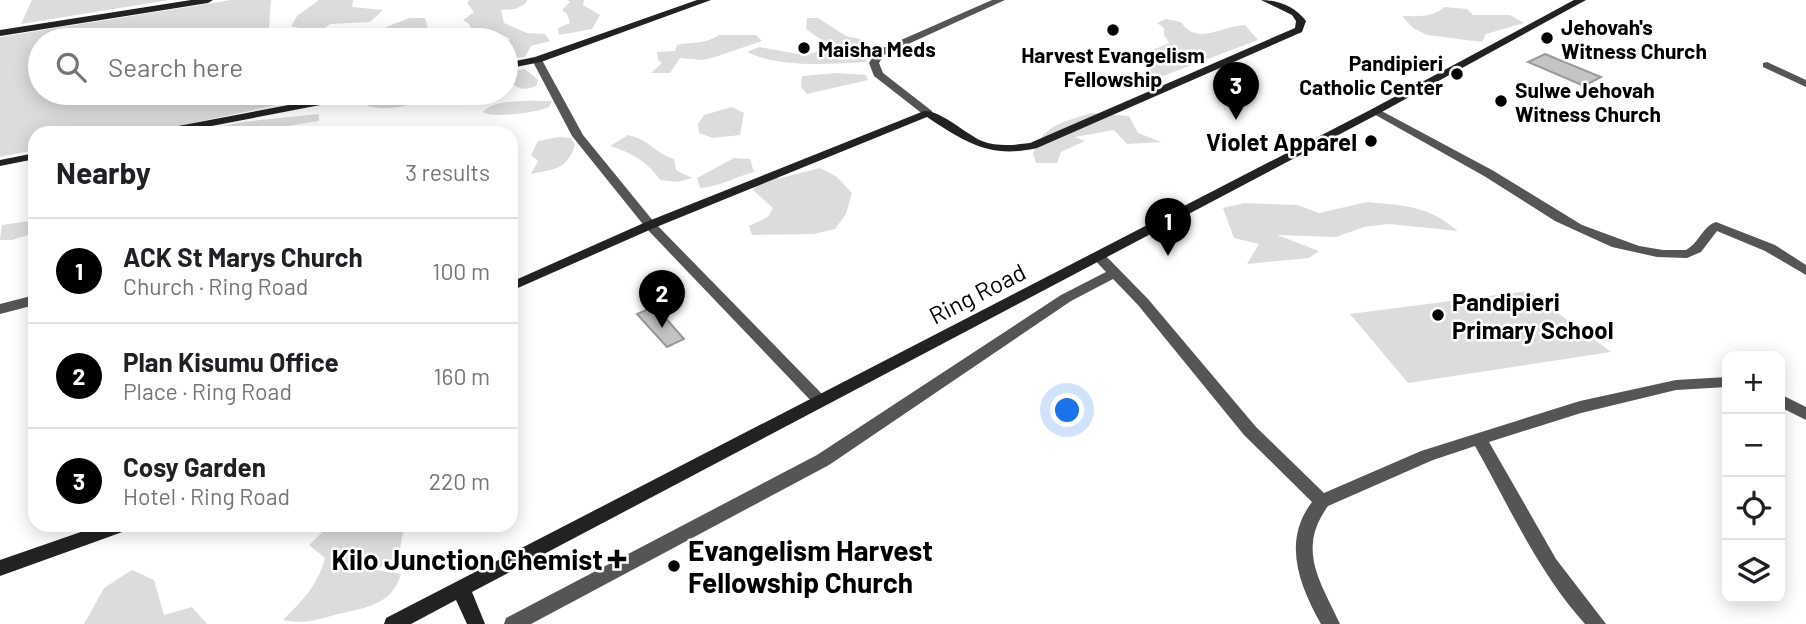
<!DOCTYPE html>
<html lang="en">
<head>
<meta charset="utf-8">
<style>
  :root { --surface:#fff; --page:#f2f2f2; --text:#202124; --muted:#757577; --line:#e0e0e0; --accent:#000 }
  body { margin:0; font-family:Barlow,sans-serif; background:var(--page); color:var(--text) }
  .controls { position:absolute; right:21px; bottom:21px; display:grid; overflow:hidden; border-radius:14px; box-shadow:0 4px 18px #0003 }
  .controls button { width:63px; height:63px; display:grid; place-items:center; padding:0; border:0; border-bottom:2px solid var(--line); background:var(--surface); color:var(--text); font:35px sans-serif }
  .you { position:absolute; left:1068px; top:411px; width:24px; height:24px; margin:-18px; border:5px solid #fff; border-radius:50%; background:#1a73e8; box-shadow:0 0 0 10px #1a73e833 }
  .badge { display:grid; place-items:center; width:46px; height:46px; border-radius:50%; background:var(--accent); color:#fff; font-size:23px; font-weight:700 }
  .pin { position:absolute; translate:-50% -58px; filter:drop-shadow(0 2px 4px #0008) }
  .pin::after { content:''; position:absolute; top:37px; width:24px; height:21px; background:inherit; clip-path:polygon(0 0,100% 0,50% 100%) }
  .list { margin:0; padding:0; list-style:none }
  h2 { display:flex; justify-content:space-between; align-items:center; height:91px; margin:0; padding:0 28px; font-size:30px }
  h2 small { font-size:23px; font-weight:400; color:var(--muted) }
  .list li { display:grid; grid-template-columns:46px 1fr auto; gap:21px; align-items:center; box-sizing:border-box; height:105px; padding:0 28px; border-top:2px solid var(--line) }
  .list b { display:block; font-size:26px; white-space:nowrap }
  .list p { margin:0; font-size:23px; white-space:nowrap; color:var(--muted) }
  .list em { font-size:23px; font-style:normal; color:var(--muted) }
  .icon { flex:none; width:38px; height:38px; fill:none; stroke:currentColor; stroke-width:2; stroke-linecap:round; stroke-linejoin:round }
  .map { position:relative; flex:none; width:1806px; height:624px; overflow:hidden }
  .search { position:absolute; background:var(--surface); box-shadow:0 4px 18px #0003; left:28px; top:28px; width:490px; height:77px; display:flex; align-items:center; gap:18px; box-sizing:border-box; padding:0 24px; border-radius:38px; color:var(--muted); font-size:26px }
  .panel { position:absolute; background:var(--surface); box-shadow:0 4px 18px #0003; left:28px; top:126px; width:490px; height:406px; border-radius:21px }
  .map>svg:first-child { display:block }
</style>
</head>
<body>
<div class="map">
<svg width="1806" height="624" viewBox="0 0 1806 624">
  <rect width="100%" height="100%" fill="#fff"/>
  <g fill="#dcdcdc">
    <path d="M32,0h137l-148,24z"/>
    <path d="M231,0h40l-3,40h-228v53h292l-153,33 -50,7h-94v17l-35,7v-120z"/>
    <path d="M319,0h34l-1,7 31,3 -13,12 -40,2 -12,9 -27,-7 6,-10z"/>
    <path d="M469,0h58l-2,4 -10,5 -14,1 3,13 23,10 18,1 5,7 -19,5 -6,11 -19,1 4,-10 -1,-10 -17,-7 -18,4 -5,-11 -6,-4 11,-8 -7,-9z"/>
    <path d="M567,0h17l-1,5 17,10 -8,14 -33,6 -1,-7 12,-5 -3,-9 -5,-4 8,-8z"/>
    <path d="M1444,7l23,2 6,6h37l14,8 -38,11 -4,8 -55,-7 -14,-7 -11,-12c15,0 31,2 42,-9z"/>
    <path d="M410,18h15l6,22h-48l5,-2 -3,-4 1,-7z"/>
    <path d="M807,18h11l28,18 14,3 7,8 -1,15c-37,2 -86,6 -119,-10l12,-5 39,7 17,-1 7,-9 -2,-5 -14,-10z"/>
    <path d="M1166,19l15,3c16,25 42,3 64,3l13,15 -95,36 -15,-1 -1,-14 13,-7 -7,-4 16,-7 -5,-8v-7l-7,-5z"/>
    <path d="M719,35h37l6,6 -47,16 -13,3 -22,-2 -10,15h-19l11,-10 -4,-3 -1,-8 18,-1 2,-6c18,-4 26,0 42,-10z"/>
    <path d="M525,69l13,11 -2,6c-9,4 -16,4 -23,-2l-7,2v-14z"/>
    <path d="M837,73l29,2 2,5 -61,14 -6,-7 1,-11z"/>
    <path d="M388,93h41c-13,14 -43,18 -61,13l1,-10z"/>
    <path d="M552,101l-3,6c-10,5 -57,12 -66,5 11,-14 52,-11 69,-11z"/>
    <path d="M732,107l12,6 -4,22 -27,3 -14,-5 -1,-9 6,-9z"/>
    <path d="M1091,113l38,3 9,17 24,9 -35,2 -13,-14 -39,7 10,4 -24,11 -4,11h-21l-3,-9c12,-31 29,-31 58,-41z"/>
    <path d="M319,114v7l-31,5 -9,7h-90l54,-11z"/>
    <path d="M628,135c24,6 25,17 46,24l2,11 16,8 -14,4 -18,-2c-11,-17 -31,-29 -50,-34z"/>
    <path d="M559,137l12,1 4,7c-8,24 -19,24 -44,29l7,-13 -7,-6 7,-14z"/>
    <path d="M734,158l16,1 4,13c-19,5 -35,15 -54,16l-3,-10z"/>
    <path d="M820,168l17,9 15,16 -6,21 -11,15 -21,5 -62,1 -3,-9 19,-9 5,-9 -20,-18 9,-12h19z"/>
    <path d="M1367,202c40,4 59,3 91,29l-69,-7 -25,3 -28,10 -59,-2 42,16 -10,7 -62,6 12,-20 -25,-6 -11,-30 21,-5 53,2 22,8z"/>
    <path d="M35,220v22h-7l3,-8 -19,6h-12l2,-15z"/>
    <path d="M1528,291l83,61 -203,31 -58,-69z"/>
    <path d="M330,525h46l27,7 -4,22 -22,16 24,4c-9,34 -42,34 -70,42 -18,5 -30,8 -48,4 20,-20 35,-35 42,-62l-16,-13z"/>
    <path d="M132,570l22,10 10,35 28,-8 15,17h-123l20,-36z"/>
  </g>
  <g fill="#c4c4c4" stroke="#999" stroke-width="2">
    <path d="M1545,54l56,23 -17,9 -56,-24z"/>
    <path d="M655,306l29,33 -17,8 -30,-33z"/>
  </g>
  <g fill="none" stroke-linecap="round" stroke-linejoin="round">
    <g fill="#555" fill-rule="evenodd">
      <path d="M992,0h13l-121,55 -5,8 4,10 49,38v4h-8l-50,-39 -5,-13 7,-12z"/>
      <path d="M537,57l5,3 41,75 71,87 170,174 3,4 -3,4h-10l-168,-176 -74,-92 -40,-76z"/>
      <path d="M1767,62l39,18v7l-43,-20v-4z"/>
      <path d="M1376,108l116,62 90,55 57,21 24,4h23c13,-7 16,-23 30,-28l59,23 31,20v10l-41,-24 -48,-20 -16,21 -14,6 -30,-1 -45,-10 -57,-26 -71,-45 -112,-63v-4z"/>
      <path d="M1098,252l5,1 45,46 108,128 68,66 97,-42 159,-50 96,-21 51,-3v10l-51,3 -95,23 -92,29 67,117 50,65h-21c-47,-52 -76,-118 -110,-178l-42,14 -105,46c-32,44 -7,76 12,118h-19c-22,-39 -39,-83 -9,-122l-68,-67 -106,-130 -25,-26 -42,22 -242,164 -298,159h-27l2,-6 311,-163 244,-160 45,-23 -15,-16z"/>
      <path d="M35,295v10l-35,9v-10z"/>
      <path d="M1780,394l26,13v13l-26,-13z"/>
    </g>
    <g fill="#222" fill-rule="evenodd">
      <path d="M191,0h22l-5,3 -208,33v-6z"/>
      <path d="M697,0h14l-170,62 -35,7v-6l29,-6z"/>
      <path d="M1261,0c18,0 34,7 45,21l-4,11 -265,116c-47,11 -72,-6 -110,-31l-273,111 -143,63v-9l135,-60 278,-111c15,-2 42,23 58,30 16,6 32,4 48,2l265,-115 1,-7 -4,-6z"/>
      <path d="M1574,0h12l-206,113 -908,479 13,32h-18l-11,-24 -45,24h-27l2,-6 986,-509z"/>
      <path d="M352,93h20l-5,3 -192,37h-24l6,-3z"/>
      <path d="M35,153v6l-35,7v-6z"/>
      <path d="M101,525h30l-3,5 -128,46v-16z"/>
    </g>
  </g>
  <g fill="#000" stroke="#fff" stroke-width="2.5">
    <circle cx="1113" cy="30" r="7"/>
    <circle cx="1547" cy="38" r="7"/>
    <circle cx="804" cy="48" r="7"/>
    <circle cx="1457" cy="74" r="7"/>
    <circle cx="1501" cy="101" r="7"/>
    <circle cx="1371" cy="141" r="7"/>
    <circle cx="1438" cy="315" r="7"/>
    <path d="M613.5 548.5h7v7h7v7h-7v7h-7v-7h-7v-7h7z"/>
    <circle cx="674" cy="566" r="7"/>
  </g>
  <g text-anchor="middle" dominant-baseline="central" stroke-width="5" stroke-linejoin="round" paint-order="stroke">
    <g font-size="21" font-weight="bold" fill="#000" stroke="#fff" text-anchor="start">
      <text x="1561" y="26">Jehovah's<tspan x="1561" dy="24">Witness Church</tspan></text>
      <text x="818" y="48">Maisha Meds</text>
      <text x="1113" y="54" text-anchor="middle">Harvest Evangelism<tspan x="1113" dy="24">Fellowship</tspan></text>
      <text x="1443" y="62" text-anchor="end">Pandipieri<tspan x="1443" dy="24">Catholic Center</tspan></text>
      <text x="1515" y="89">Sulwe Jehovah<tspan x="1515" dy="24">Witness Church</tspan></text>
    </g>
    <g font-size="24" font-weight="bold" fill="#000" stroke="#fff" text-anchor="end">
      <text x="1357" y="141">Violet Apparel</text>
      <text x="1452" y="301" text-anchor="start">Pandipieri<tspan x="1452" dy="28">Primary School</tspan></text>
    </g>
    <g font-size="24" fill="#000" stroke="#fff">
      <text transform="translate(977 293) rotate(-27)">Ring Road</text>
    </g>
    <g font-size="28" font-weight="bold" fill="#000" stroke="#fff" text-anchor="start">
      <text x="688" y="550">Evangelism Harvest<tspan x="688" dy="32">Fellowship Church</tspan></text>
      <text x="603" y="559" text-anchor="end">Kilo Junction Chemist</text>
    </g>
  </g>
</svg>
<div class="controls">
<button>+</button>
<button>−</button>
<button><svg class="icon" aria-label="locate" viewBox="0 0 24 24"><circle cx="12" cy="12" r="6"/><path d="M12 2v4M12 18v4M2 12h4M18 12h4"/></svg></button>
<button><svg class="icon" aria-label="layers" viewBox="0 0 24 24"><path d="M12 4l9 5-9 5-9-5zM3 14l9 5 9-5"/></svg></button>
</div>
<div class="you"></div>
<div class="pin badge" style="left:1168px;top:256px">1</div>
<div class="pin badge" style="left:662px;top:328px">2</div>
<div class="pin badge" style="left:1236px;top:120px">3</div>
<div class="search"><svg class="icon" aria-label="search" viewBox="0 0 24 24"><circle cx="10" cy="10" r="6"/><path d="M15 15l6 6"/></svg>Search here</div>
<section class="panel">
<h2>Nearby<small>3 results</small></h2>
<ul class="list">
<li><span class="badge">1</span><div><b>ACK St Marys Church</b><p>Church · Ring Road</p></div><em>100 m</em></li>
<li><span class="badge">2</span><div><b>Plan Kisumu Office</b><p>Place · Ring Road</p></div><em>160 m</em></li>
<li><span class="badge">3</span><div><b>Cosy Garden</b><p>Hotel · Ring Road</p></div><em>220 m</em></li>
</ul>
</section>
</div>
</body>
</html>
